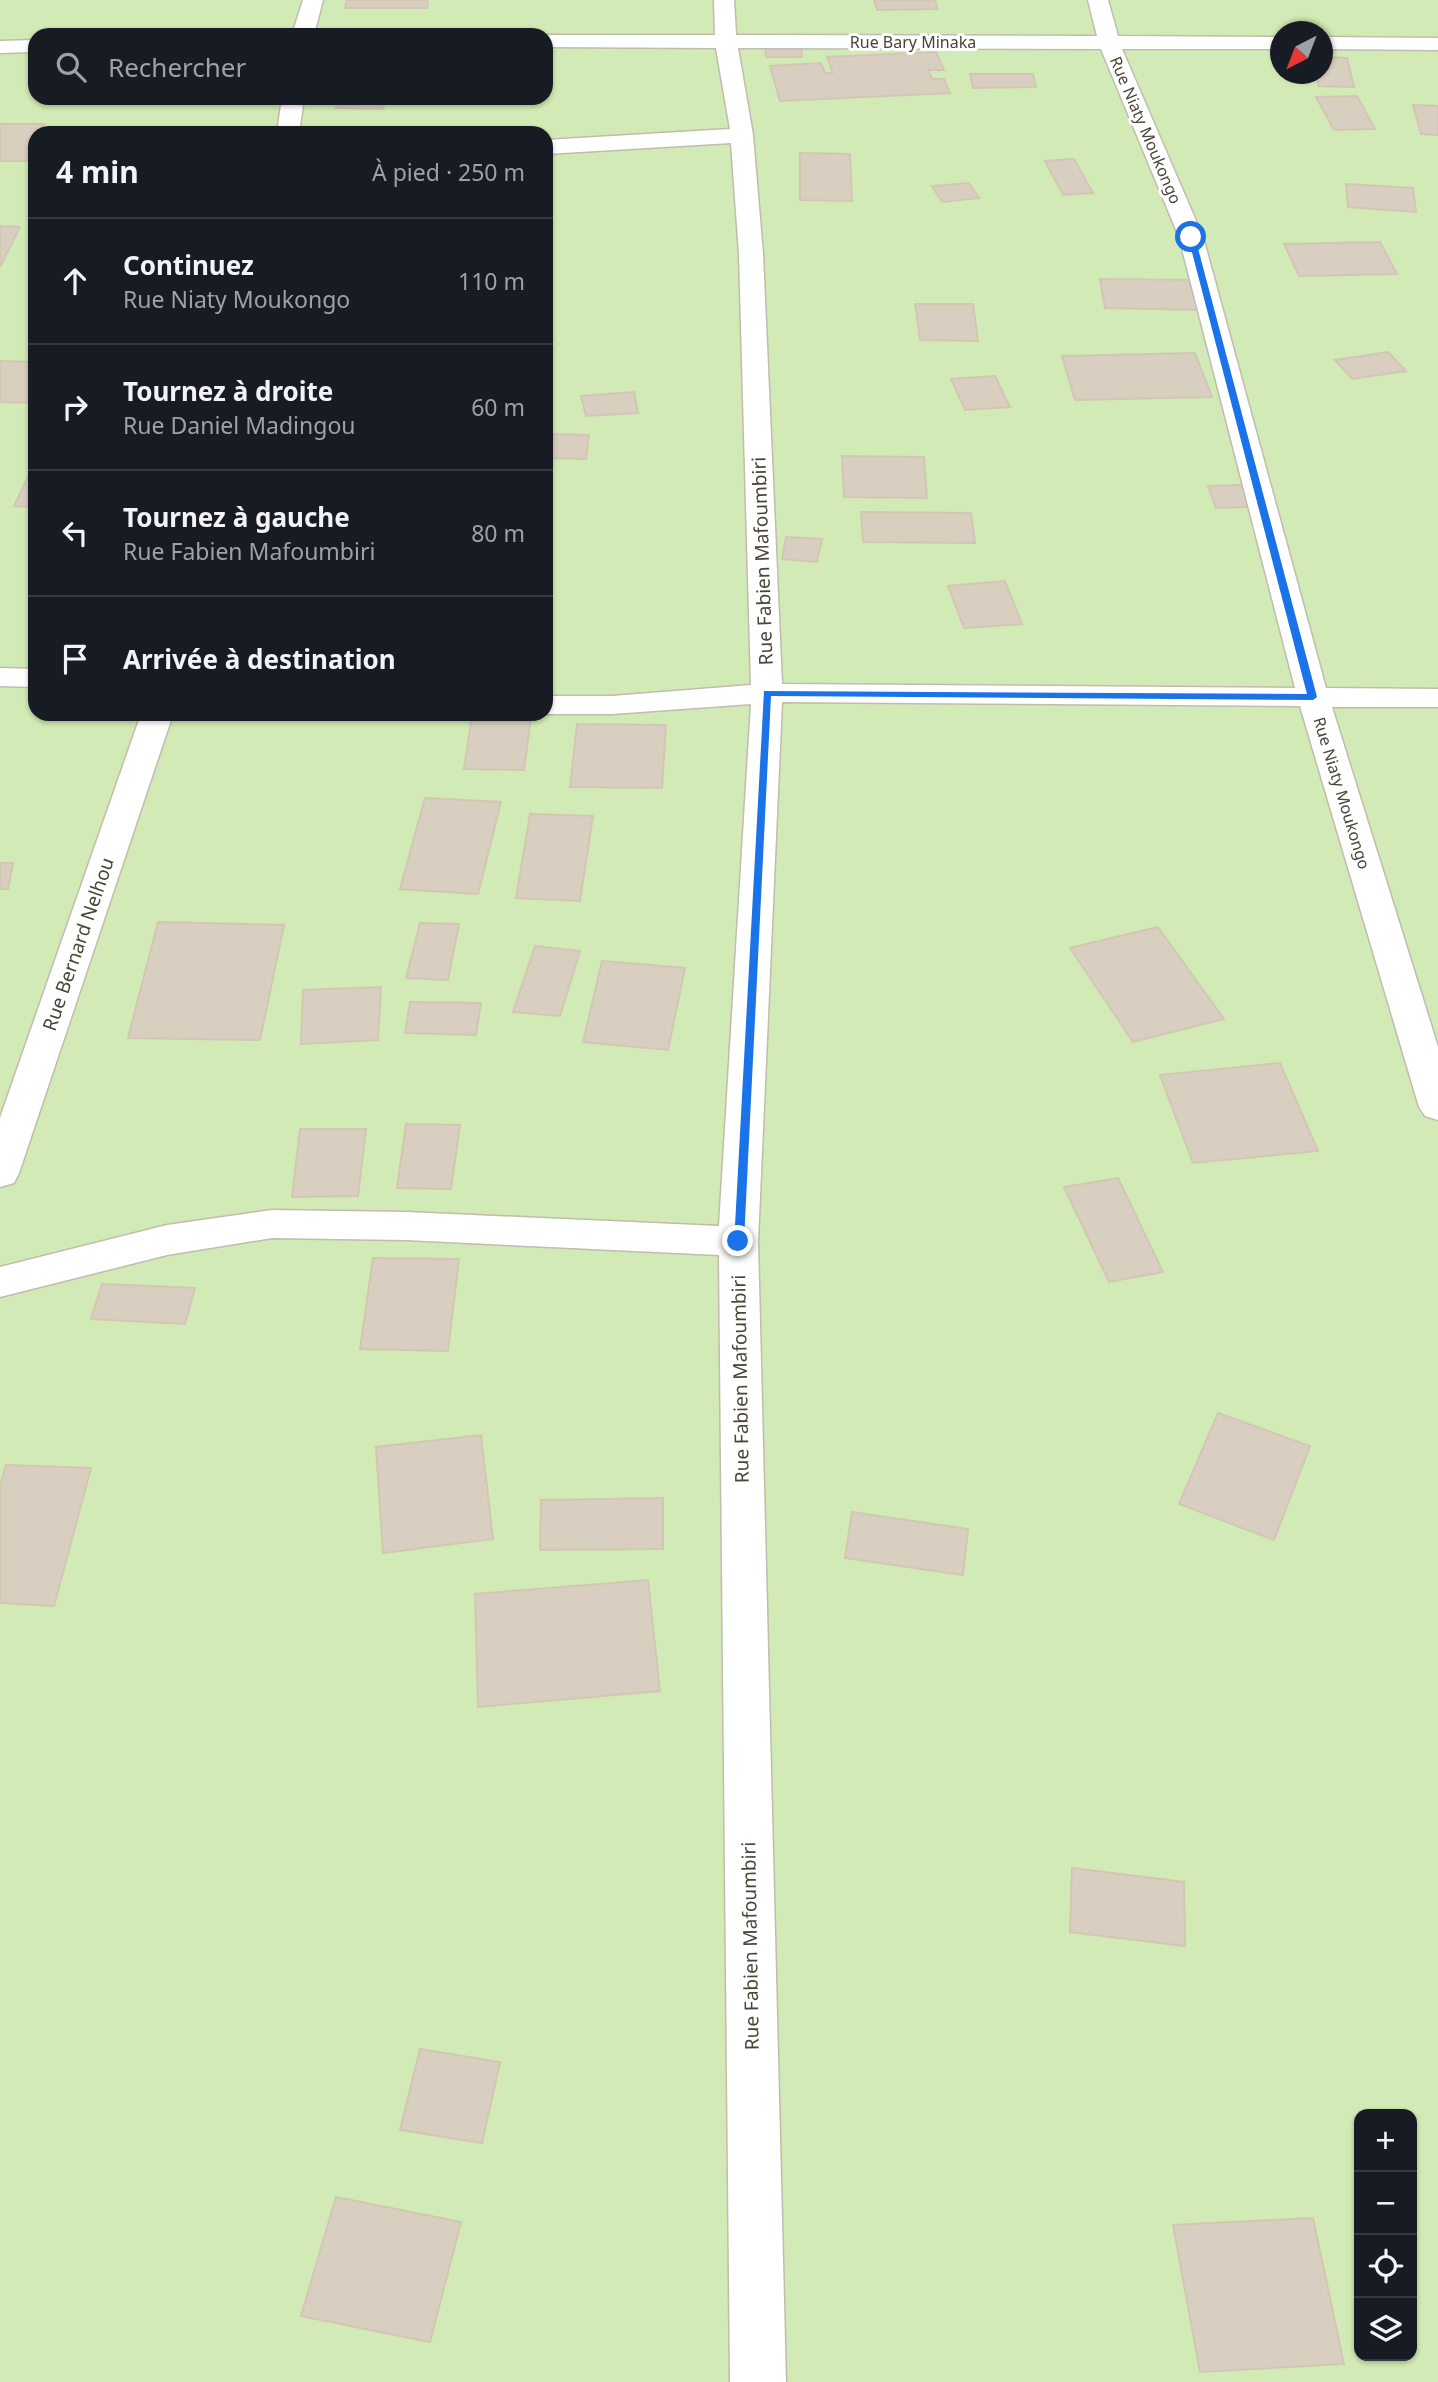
<!DOCTYPE html>
<html lang="fr">
<head>
<meta charset="utf-8">
<style>
  :root { --surface:#171b24; --page:#242831; --text:#f1f3f6; --muted:#9ea1a6; --line:#363941 }
  body { margin:0; font-family:"Noto Sans",sans-serif; background:var(--page); color:var(--text) }
  .controls { position:absolute; right:21px; bottom:21px; display:grid; overflow:hidden; border-radius:14px; box-shadow:0 2px 5px #0004 }
  .controls button { width:63px; height:63px; display:grid; place-items:center; padding:0; border:0; border-bottom:2px solid var(--line); background:var(--surface); color:var(--text); font:35px sans-serif }
  .compass { position:absolute; left:1270px; top:21px; width:63px; height:63px; border-radius:50%; background:var(--surface); box-shadow:0 2px 5px #0004; rotate:222deg }
  .stop { position:absolute; width:21px; height:21px; margin:-16px; border:5px solid #1a73e8; border-radius:50%; background:#fff }
  .stop.end { background:#1a73e8; border-color:#fff; box-shadow:0 2px 7px #0008 }
  .list { margin:0; padding:0; list-style:none }
  h2 { display:flex; justify-content:space-between; align-items:center; height:91px; margin:0; padding:0 28px; font-size:30px }
  h2 small { font-size:23px; font-weight:400; color:var(--muted) }
  .list li { display:grid; grid-template-columns:46px 1fr auto; gap:21px; align-items:center; box-sizing:border-box; height:126px; padding:0 28px; border-top:2px solid var(--line) }
  .list b { display:block; font-size:26px; white-space:nowrap }
  .list p { margin:0; font-size:23px; white-space:nowrap; color:var(--muted) }
  .list em { font-size:23px; font-style:normal; color:var(--muted) }
  .icon { flex:none; width:38px; height:38px; fill:none; stroke:currentColor; stroke-width:2; stroke-linecap:round; stroke-linejoin:round }
  .map { position:relative; flex:none; width:1438px; height:2382px; overflow:hidden }
  .search { position:absolute; background:var(--surface); box-shadow:0 2px 5px #0004; left:28px; top:28px; width:525px; height:77px; display:flex; align-items:center; gap:18px; box-sizing:border-box; padding:0 24px; border-radius:21px; color:var(--muted); font-size:26px }
  .panel { position:absolute; background:var(--surface); box-shadow:0 2px 5px #0004; left:28px; top:126px; width:525px; height:595px; border-radius:21px }
  .map>svg:first-child { display:block }
</style>
</head>
<body>
<div class="map">
<svg width="1438" height="2382" viewBox="0 0 1438 2382">
  <rect width="100%" height="100%" fill="#f6f3ec"/>
  <path fill="#d2eab5" fill-rule="evenodd" d="M0,0h1438v2382h-1438zM1280,32h42v42h-42zM35,35h511v63h-511zM35,133h511v581h-511zM1359,2114h53v242h-53z"/>
  <g fill="#d8cfc1" stroke="#d3c7b4" stroke-width="2">
    <path d="M347,0h81l-1,8h-82z"/>
    <path d="M874,0h61l3,9 -61,1z"/>
    <path d="M765,46h36l1,11h-36z"/>
    <path d="M936,52l8,18h-16l4,9h12l6,14 -170,8 -10,-35 51,-3 4,10h8l-6,-16z"/>
    <path d="M1322,57l25,1 7,29 -35,-1 -3,-12h6z"/>
    <path d="M970,74h63l3,13 -63,1z"/>
    <path d="M1357,96l18,33 -41,1 -18,-33z"/>
    <path d="M339,98h47l-3,11 -47,-1z"/>
    <path d="M1413,105l25,1v29l-17,-1z"/>
    <path d="M0,124h44l-5,9h-4v9l-9,19h-26z"/>
    <path d="M800,153l50,1 2,47 -52,-1z"/>
    <path d="M1074,159l19,34 -30,2 -18,-34z"/>
    <path d="M969,183l10,15 -37,4 -10,-16z"/>
    <path d="M1346,184l67,4 3,24 -68,-5z"/>
    <path d="M0,226l20,1 -20,40z"/>
    <path d="M1380,242l17,32 -98,2 -15,-32z"/>
    <path d="M1100,279l92,1 6,30 -93,-2z"/>
    <path d="M915,304h58l5,37 -58,-1z"/>
    <path d="M1388,352l18,19 -54,8 -17,-19z"/>
    <path d="M1195,353l17,44 -137,3 -13,-44z"/>
    <path d="M0,361l35,1v41l-35,-1z"/>
    <path d="M995,376l15,31 -45,3 -14,-31z"/>
    <path d="M634,392l4,21 -52,3 -5,-20z"/>
    <path d="M546,434l43,1 -3,24 -40,-1z"/>
    <path d="M842,456l82,1 3,41 -83,-1z"/>
    <path d="M35,462v45l-21,-1z"/>
    <path d="M1267,484l9,22 -60,2 -8,-22z"/>
    <path d="M861,512l110,1 4,30 -112,-1z"/>
    <path d="M786,537l36,2 -5,23 -35,-3z"/>
    <path d="M1005,581l17,43 -58,4 -16,-42z"/>
    <path d="M472,715l59,2 -7,53 -60,-1z"/>
    <path d="M577,724l89,1 -4,63 -92,-1z"/>
    <path d="M425,798l76,4 -23,92 -78,-5z"/>
    <path d="M530,814l63,2 -13,85 -64,-3z"/>
    <path d="M0,863h13l-5,26h-8z"/>
    <path d="M158,922l126,3 -24,115 -132,-2z"/>
    <path d="M420,923l39,1 -11,56 -42,-2z"/>
    <path d="M1158,927l66,92 -91,23 -63,-94z"/>
    <path d="M535,946l45,5 -20,65 -47,-4z"/>
    <path d="M602,961l83,7 -17,82 -85,-8z"/>
    <path d="M381,987l-3,53 -77,4 2,-54z"/>
    <path d="M410,1002l71,1 -5,32 -71,-2z"/>
    <path d="M1280,1063l38,88 -125,12 -33,-88z"/>
    <path d="M406,1124l54,1 -9,64 -54,-1z"/>
    <path d="M300,1129h66l-8,67 -66,1z"/>
    <path d="M1118,1178l45,94 -54,10 -45,-95z"/>
    <path d="M373,1258l86,1 -11,92 -88,-2z"/>
    <path d="M102,1284l93,4 -10,36 -94,-5z"/>
    <path d="M1218,1413l92,33 -36,94 -95,-36z"/>
    <path d="M481,1435l12,104 -110,14 -7,-106z"/>
    <path d="M6,1465l85,3 -37,138 -54,-3v-117z"/>
    <path d="M663,1498v51l-123,1 1,-50z"/>
    <path d="M852,1512l116,17 -5,46 -118,-17z"/>
    <path d="M648,1580l12,111 -182,16 -3,-113z"/>
    <path d="M1072,1868l112,14 1,64 -115,-14z"/>
    <path d="M420,2049l80,13 -18,81 -82,-13z"/>
    <path d="M336,2197l125,25 -31,120 -129,-26z"/>
    <path d="M1313,2218l31,146 -144,8 -27,-147z"/>
  </g>
  <g fill="none" stroke-linecap="round" stroke-linejoin="round">
    <g stroke="#c2bbae" stroke-width="3">
      <g id="street">
        <path d="M303,0h20l-9,35h-22z"/>
        <path d="M714,0h20l2,35 361,1 -9,-36h20l10,36 162,1v12h-158l81,188 123,451 112,1v18h-106l106,340v73l-13,-4 -6,-9 -119,-401 -518,-4 -24,539 28,1141h-56l-11,-1127 -313,-15 -134,-2 -105,17 -167,42v-30l167,-42 105,-15 134,2 313,14 32,-522 -139,10h-68l2,-18h66l139,-11 -12,-431 -8,-111 -185,11v-14l184,-11 -14,-81 -170,-1 -2,-12h171zM738,48l363,1 78,188 116,451 -513,-4 -19,-430 -10,-119z"/>
        <path d="M1322,37l116,1v12l-116,-1z"/>
        <path d="M35,40v12l-35,1v-12z"/>
        <path d="M282,98h22l-5,35h-22z"/>
        <path d="M0,668l35,1v18l-35,-1z"/>
        <path d="M141,714h32l-154,459 -5,10 -14,4v-69z"/>
      </g>
    </g>
    <use href="#street" fill="#fff" fill-rule="evenodd"/>
  </g>
  <path fill="#1a73e8" d="M1191,235l4,2 122,460 -4,3 -542,-4 -27,545 -2,3h-8l30,-553 543,3 -119,-457z"/>
  <g text-anchor="middle" dominant-baseline="central" stroke-width="6" stroke-linejoin="round" paint-order="stroke">
    <g font-size="16" fill="#4b4439" stroke="#fff">
      <text x="913" y="42">Rue Bary Minaka</text>
      <text transform="translate(1146 130) rotate(67)">Rue Niaty Moukongo</text>
      <text transform="translate(1342 793) rotate(73)">Rue Niaty Moukongo</text>
    </g>
    <g font-size="19" fill="#4b4439" stroke="#fff">
      <text transform="translate(762 561) rotate(-92)">Rue Fabien Mafoumbiri</text>
      <text transform="translate(78 944) rotate(-71)">Rue Bernard Nelhou</text>
      <text transform="translate(740 1379) rotate(-91)">Rue Fabien Mafoumbiri</text>
      <text transform="translate(750 1946) rotate(-91)">Rue Fabien Mafoumbiri</text>
    </g>
  </g>
</svg>
<div class="controls">
<button>+</button>
<button>−</button>
<button><svg class="icon" aria-label="locate" viewBox="0 0 24 24"><circle cx="12" cy="12" r="6"/><path d="M12 2v4M12 18v4M2 12h4M18 12h4"/></svg></button>
<button><svg class="icon" aria-label="layers" viewBox="0 0 24 24"><path d="M12 4l9 5-9 5-9-5zM3 14l9 5 9-5"/></svg></button>
</div>
<svg class="compass" viewBox="-18 -18 36 36"><path d="M0-13l5 13h-10z" fill="#e53935"/><path d="M0 13l5-13h-10z" fill="#9ea1a6"/></svg>
<div class="stop" style="left:1191px;top:237px"></div>
<div class="stop end" style="left:738px;top:1241px"></div>
<div class="search"><svg class="icon" aria-label="search" viewBox="0 0 24 24"><circle cx="10" cy="10" r="6"/><path d="M15 15l6 6"/></svg>Rechercher</div>
<section class="panel">
<h2>4 min<small>À pied · 250 m</small></h2>
<ul class="list">
<li><svg class="icon" aria-label="ahead" viewBox="0 0 24 24"><path d="M12 20V5M6 11l6-6 6 6"/></svg><div><b>Continuez</b><p>Rue Niaty Moukongo</p></div><em>110 m</em></li>
<li><svg class="icon" aria-label="right" viewBox="0 0 24 24"><path d="M7 20v-9h11M14 6l5 5-5 5"/></svg><div><b>Tournez à droite</b><p>Rue Daniel Madingou</p></div><em>60 m</em></li>
<li><svg class="icon" aria-label="left" viewBox="0 0 24 24"><path d="M17 20v-9H6M10 6l-5 5 5 5"/></svg><div><b>Tournez à gauche</b><p>Rue Fabien Mafoumbiri</p></div><em>80 m</em></li>
<li><svg class="icon" aria-label="arrive" viewBox="0 0 24 24"><path d="M6 21V4h12l-3 4 3 4H6"/></svg><div><b>Arrivée à destination</b></div></li>
</ul>
</section>
</div>
</body>
</html>
